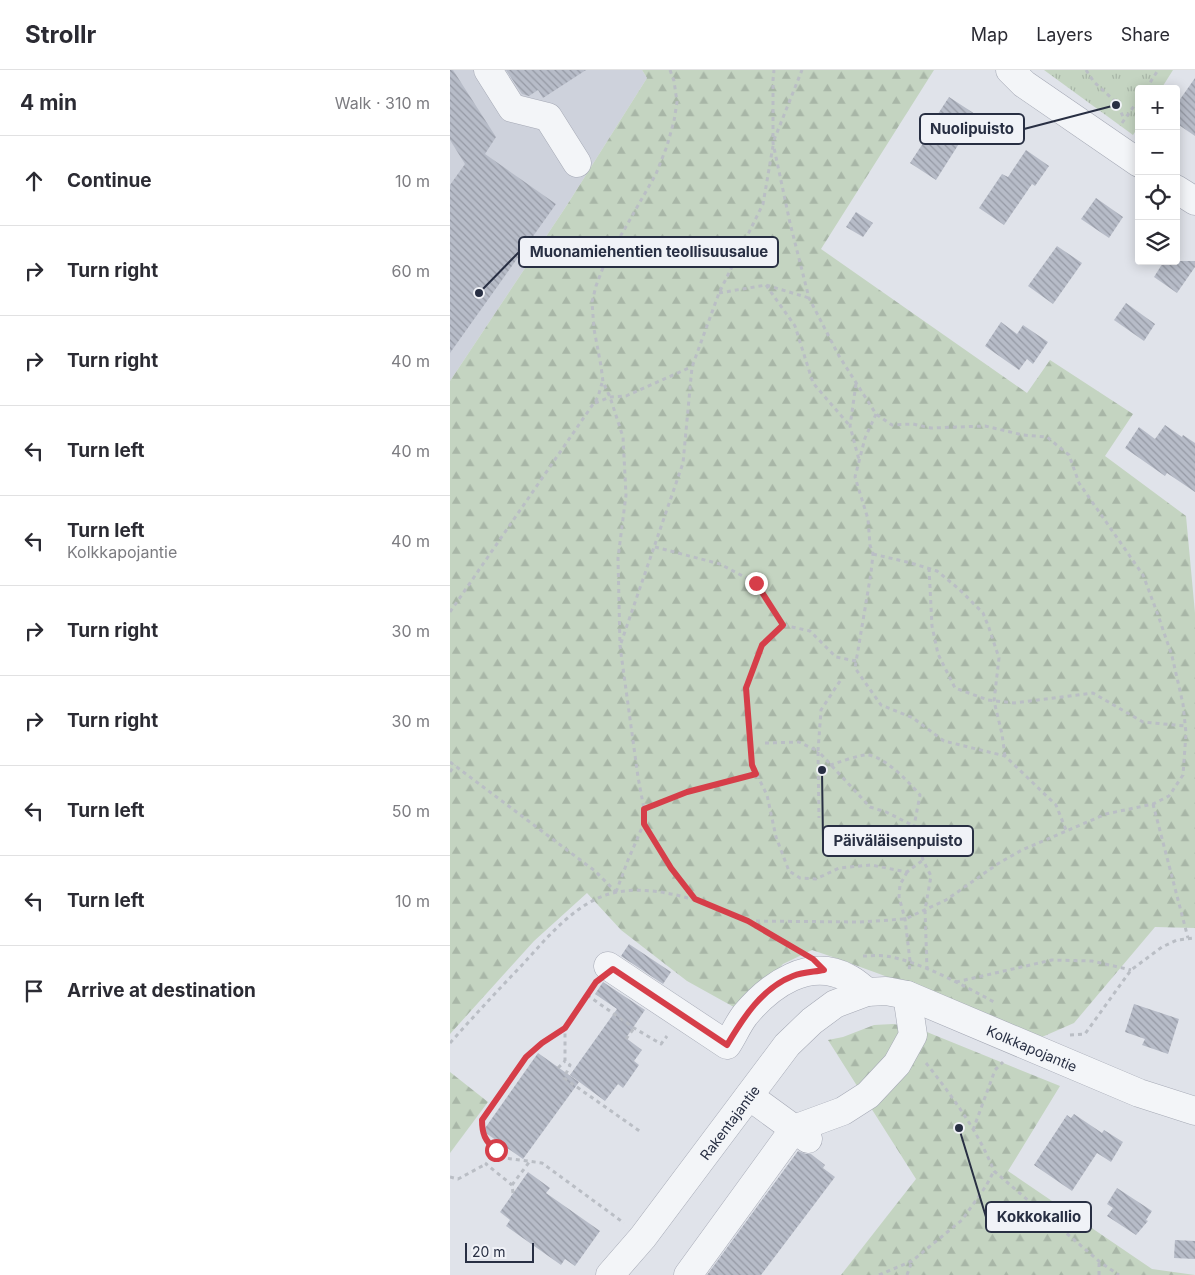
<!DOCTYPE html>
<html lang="en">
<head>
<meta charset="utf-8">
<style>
  :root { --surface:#fff; --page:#f7f7f7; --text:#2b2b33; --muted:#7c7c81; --line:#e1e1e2 }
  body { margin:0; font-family:Inter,sans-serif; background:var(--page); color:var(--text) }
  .controls { position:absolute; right:15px; top:15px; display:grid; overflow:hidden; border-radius:5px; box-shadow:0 2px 12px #0003 }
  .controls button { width:45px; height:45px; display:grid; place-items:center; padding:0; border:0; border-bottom:1px solid var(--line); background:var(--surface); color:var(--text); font:25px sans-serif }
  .scale { position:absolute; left:15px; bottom:12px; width:69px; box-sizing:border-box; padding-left:5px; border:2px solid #282f43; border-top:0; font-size:14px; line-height:18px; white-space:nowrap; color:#282f43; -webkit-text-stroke:4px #f0f2f7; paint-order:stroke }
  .stop { position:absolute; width:15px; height:15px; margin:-11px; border:4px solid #d63e49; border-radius:50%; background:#fff }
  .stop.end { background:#d63e49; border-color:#fff; box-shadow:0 1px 5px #0008 }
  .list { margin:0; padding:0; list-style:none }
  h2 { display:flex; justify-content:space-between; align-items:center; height:65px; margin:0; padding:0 20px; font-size:21px }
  h2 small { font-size:16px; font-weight:400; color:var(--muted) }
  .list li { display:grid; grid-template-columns:32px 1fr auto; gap:15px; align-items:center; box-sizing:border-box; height:90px; padding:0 20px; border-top:1px solid var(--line) }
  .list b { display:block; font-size:19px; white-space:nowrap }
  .list p { margin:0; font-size:16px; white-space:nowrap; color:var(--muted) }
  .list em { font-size:16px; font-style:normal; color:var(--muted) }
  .icon { flex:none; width:28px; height:28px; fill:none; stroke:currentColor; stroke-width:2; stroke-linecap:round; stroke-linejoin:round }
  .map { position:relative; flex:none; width:745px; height:1205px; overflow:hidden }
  header { display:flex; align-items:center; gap:30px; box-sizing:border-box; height:70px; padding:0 25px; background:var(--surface); border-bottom:1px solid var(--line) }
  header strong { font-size:24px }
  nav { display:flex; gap:28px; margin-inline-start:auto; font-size:18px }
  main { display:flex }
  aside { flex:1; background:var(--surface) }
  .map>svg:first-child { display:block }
</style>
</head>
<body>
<header>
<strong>Strollr</strong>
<nav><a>Map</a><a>Layers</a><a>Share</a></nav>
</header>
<main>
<aside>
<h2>4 min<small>Walk · 310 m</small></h2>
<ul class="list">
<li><svg class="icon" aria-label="ahead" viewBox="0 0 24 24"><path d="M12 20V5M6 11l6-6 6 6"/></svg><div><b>Continue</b></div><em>10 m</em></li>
<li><svg class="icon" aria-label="right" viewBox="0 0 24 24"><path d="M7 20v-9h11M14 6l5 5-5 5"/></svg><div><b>Turn right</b></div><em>60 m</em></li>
<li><svg class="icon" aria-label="right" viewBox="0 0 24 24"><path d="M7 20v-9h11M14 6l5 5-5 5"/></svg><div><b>Turn right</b></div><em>40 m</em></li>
<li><svg class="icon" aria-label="left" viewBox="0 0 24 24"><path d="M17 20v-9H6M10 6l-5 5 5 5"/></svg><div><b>Turn left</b></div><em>40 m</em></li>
<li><svg class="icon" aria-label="left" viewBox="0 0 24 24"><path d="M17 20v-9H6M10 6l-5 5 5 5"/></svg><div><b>Turn left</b><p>Kolkkapojantie</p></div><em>40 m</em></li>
<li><svg class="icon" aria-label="right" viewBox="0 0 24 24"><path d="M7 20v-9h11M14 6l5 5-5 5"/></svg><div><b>Turn right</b></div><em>30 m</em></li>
<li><svg class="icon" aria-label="right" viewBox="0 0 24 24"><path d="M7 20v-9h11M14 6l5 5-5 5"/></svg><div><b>Turn right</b></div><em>30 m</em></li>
<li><svg class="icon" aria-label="left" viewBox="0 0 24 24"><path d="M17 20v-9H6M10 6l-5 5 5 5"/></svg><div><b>Turn left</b></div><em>50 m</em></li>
<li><svg class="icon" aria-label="left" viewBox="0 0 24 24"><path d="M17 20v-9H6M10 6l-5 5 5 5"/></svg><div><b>Turn left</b></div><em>10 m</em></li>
<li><svg class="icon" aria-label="arrive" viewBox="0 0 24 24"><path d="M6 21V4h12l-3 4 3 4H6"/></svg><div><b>Arrive at destination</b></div></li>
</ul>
</aside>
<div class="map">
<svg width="745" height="1205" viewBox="0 0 745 1205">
  <defs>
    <pattern id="grass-tufts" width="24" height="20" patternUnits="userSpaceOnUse" patternTransform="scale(1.25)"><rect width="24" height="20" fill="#c4d4c1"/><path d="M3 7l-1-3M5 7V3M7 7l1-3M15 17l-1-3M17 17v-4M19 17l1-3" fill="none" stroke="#a8b6a7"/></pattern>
    <pattern id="forest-firs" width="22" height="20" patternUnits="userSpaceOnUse" patternTransform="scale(1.25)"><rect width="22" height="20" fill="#c4d4c1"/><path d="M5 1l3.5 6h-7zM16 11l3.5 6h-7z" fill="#a8b6a7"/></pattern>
    <pattern id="building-back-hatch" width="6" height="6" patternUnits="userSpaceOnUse" patternTransform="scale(1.25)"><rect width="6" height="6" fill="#b7bcc8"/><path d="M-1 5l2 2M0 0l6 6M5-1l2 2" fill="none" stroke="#9599a4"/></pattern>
  </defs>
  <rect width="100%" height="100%" fill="#e0e3ea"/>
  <path fill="#ced2dc" d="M0,0h192l5,8 -80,127 -117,176z"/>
  <path fill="url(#grass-tufts)" d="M594,0h129l-12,19h-22v37l-6,9z"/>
  <g fill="url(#forest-firs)">
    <path d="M192,0h292l-113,179 206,144 23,-33 83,54 -28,42 81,60 9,97v315l-40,-1 -81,96 -32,14c-77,-29 -152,-61 -230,-87l-29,14 -42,47 -54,-30 -66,-51 -34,-37 -53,48 -84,93v-653l117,-176 80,-127z"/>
    <path d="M443,954l24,4 143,58 -52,85 144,98 43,6h-354l75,-96 -88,-139 15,-3 31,-12z"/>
    <path d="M0,1002l38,30 -38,51z"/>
  </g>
  <g fill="url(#building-back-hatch)">
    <path d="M0,0h3l43,67 -11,17 71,50 -106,149v-168l15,-21 -15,-24z"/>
    <path d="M56,0h80l-43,28 -5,-8 -9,6 -7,-2z"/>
    <path d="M745,8v58l-19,-13v-18z"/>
    <path d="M499,27l26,17 -15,23 2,2 -26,41 -26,-17 27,-41 -3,-2z"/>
    <path d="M576,80l23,16 -14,20 -3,-2 -28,41 -25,-17 23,-34 6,3z"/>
    <path d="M646,128l27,19 -14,21 -28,-19z"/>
    <path d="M406,142l17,11 -10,14 -17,-10z"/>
    <path d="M607,176l25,17 -29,41 -25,-18z"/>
    <path d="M714,191h31v6l-18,26 -23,-16z"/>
    <path d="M676,233l29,21 -11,17 -30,-21z"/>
    <path d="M551,252l16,12 6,-9 25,17 -15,22 -6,-5 -8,11 -34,-24z"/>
    <path d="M715,355l17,12 1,-2 12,8v49l-28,-19 -2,3 -40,-28 14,-21 16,12z"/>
    <path d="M179,874l42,28 -8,12 -42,-28z"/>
    <path d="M153,912l42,28 -19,28 16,12 -8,11 5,4 -16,23 -5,-4 -13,17 -35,-26 47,-66 -22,-15z"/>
    <path d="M684,934l45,15 -11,35 -26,-9 3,-6 -20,-7z"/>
    <path d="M88,983l41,29 -56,77 -40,-28z"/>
    <path d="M624,1044l28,19 2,-3 19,12 -12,20 -14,-9 -25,38 -38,-26 33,-50 4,3z"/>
    <path d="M348,1081l8,3h5l14,11 -2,3 12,9 -74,98h-54z"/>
    <path d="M78,1102l22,16 -4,5 54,38 -25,35 -10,-7 -4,6 -55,-39 4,-6 -10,-8z"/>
    <path d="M667,1118l35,23 -6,9 2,1 -12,14 -29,-19 6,-8 -6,-4z"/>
    <path d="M725,1170l20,1v18l-21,-1z"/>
  </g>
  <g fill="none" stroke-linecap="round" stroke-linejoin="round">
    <g stroke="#a5a9b5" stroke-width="29">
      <g id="minor">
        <path d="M38,0l24,38 36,9 29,46"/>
        <path d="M560,0l14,14 115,79"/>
        <path d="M726,119l19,12"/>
        <path d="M158,896l119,79c6,-9 11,-21 18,-30 25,-30 64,-58 103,-37 7,3 13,9 19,14"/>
        <path d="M299,1026l59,43"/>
        <path id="s1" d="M160,1205l33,-38 144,-192 25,-24 23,-17 32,-12 19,-1 21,4 232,98 56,18"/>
        <path d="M238,1205l106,-146 49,-18 25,-16 29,-31 16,-29 -6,-40"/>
      </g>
    </g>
    <g stroke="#babec5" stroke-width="3" stroke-dasharray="4 4" stroke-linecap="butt">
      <path d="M220,0l4,11 3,21 -3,19 -7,25 -11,28 -52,91 -8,21 -4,16 2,27 7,37 2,16 7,15 13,40 3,58 -8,63 2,88 18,131 6,32v14l27,45 24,31"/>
      <path d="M636,0l8,12 23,21 7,16"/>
      <path d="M696,19l12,-19"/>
      <path d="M672,53l17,-24"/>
      <path d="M324,70l28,-70"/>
      <path d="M316,215l29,41 18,57 37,43"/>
      <path d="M269,223l47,-8 43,13"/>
      <path d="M406,314l-6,42 9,34"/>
      <path d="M145,333l15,-6 16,-1 65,-29"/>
      <path d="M426,344l-11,24 -10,39 13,42 2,26 3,9 -2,19 -16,95 26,37 32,13 31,23 61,15 51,49 10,25"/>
      <path d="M205,477l65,17 36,19 27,42"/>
      <path d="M423,484l38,9 26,8 22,18 24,24 6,15 10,30 -5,43 8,33 3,22"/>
      <path d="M479,498l3,58 6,28 17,34 33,12 26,3 79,-10 50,29 42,4"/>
      <path d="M0,542l148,-215 4,-14"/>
      <path d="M171,573l62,-180 9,-96 27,-74 44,-89 10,-58"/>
      <path d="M406,591l-20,-4 -26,-26 -27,-6 -22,20 -15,43 6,77 15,30 9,42 13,34 11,7 16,1 23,-11 32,-3 36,7 16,-12"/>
      <path d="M390,611l-19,29 -3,41 52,56 16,5 28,14 9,34 8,16 -6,34 2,59"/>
      <path d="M315,673l34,-1 19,9 1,67"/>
      <path d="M0,692l145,109 21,21"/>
      <path d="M380,695c7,-2 31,-11 38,-10 17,2 41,27 52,40l-6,31"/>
      <path d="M0,702l5,-7"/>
      <path d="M703,734l35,134"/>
      <path d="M194,739l43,-17 69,-18"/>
      <path d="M457,802l-7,13 -1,12 6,22 5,42 -1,11"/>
      <path d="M166,822l12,-32 16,-37"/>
      <path d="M298,851l112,1 45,-3 41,-19 53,-37 23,-13 84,-36 47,-10 16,-8 14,-21 3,-42 -3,-29 -11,-48 -14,-41 -15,-40 -64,-92 -10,-28 -22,-18 -24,-2 -38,-9 -54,2 -18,-4 -21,1 -16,-11 -37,-58 -30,-58 -19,-75 -17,-80v-63l1,-10"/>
      <path d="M413,886c7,0 15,-1 23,0 36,6 78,30 110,47"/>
      <path d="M506,912l96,-22 40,1 39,9"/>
      <path d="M143,916l-28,42v33l5,4 -6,13 77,54"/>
      <path d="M137,925l47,33 27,16 6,-8"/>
      <path d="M115,958l-23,15 -16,14 -44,63v11l4,11 19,16 37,5 82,60"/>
      <path d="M620,965l15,-1 46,-64 31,-23 15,-7 18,-2"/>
      <path d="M176,969l8,-11"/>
      <path d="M0,973c24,-27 48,-53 73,-79 21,-23 44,-51 73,-65 45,-22 108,2 150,21 17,8 34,19 50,29"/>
      <path d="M476,993c26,33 52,68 68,108l106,91 19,13"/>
      <path d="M108,998l7,-7"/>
      <path d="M523,1060l22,-60 8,-8"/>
      <path d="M51,1073l-15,21 26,21"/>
      <path d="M0,1107l8,2 28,-15"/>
      <path d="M63,1123l-1,-8 18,-24"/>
      <path d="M429,1205l33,-14 50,-41 24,-34 8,-15"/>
      <path d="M457,1205l5,-14"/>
      <path d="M649,1205v-12"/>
    </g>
    <use href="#minor" stroke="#f3f5f8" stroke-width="28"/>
  </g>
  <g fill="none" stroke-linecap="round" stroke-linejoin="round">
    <path stroke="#d63e49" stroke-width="6" d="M46,1080c-11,-9 -14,-16 -14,-30l44,-63 16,-14 23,-15 31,-46 17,-13 114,76c16,-27 35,-57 66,-69 10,-4 21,-4 31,-6l-11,-11 -65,-38 -53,-22 -24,-31 -27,-44v-15l43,-17 69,-18 -4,-9 -6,-77 16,-43 21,-20 -27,-42"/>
  </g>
  <g text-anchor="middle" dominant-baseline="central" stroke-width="4" stroke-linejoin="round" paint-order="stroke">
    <g font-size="14" fill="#282f43" stroke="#f0f2f7">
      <text stroke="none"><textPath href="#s1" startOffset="564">Kolkkapojantie</textPath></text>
      <text stroke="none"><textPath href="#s1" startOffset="194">Rakentajantie</textPath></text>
    </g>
  </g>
  <path fill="none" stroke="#282f43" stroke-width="2" d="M666 35L574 59M29 223L69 182M372 700L373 771M509 1058L536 1147"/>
  <g fill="#282f43" stroke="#f0f2f7" stroke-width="2">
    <circle cx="666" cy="35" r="5"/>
    <circle cx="29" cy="223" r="5"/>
    <circle cx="372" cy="700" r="5"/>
    <circle cx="509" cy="1058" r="5"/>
  </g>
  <g fill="#f0f2f7" stroke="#282f43" stroke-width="2">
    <rect x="470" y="44" width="104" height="30" rx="5"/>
    <rect x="69" y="167" width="259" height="30" rx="5"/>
    <rect x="373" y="756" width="150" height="30" rx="5"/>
    <rect x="536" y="1132" width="105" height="30" rx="5"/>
  </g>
  <g font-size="15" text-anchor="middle" font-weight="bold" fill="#282f43">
    <text x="522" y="64">Nuolipuisto</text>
    <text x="199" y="187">Muonamiehentien teollisuusalue</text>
    <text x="448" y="776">Päiväläisenpuisto</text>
    <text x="589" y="1152">Kokkokallio</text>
  </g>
</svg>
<div class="controls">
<button>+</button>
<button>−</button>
<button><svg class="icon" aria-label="locate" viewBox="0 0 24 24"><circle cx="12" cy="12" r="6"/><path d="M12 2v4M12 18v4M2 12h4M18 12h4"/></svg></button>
<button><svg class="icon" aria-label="layers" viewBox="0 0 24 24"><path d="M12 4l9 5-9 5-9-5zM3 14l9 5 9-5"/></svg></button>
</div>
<div class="scale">20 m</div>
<div class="stop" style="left:46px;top:1080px"></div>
<div class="stop end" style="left:306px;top:513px"></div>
</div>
</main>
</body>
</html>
